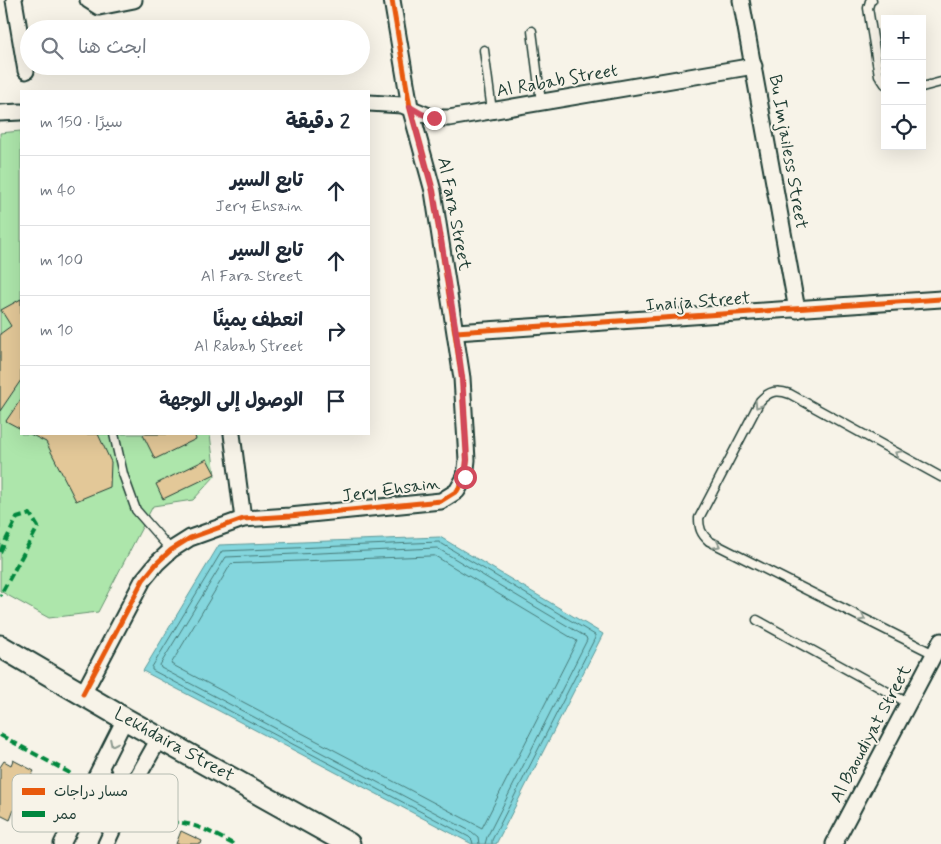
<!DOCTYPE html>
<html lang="ar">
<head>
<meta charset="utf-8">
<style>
  :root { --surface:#fff; --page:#f2f2f3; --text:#1f2937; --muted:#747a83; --line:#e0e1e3 }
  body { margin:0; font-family:Mynerve,"Playpen Sans Arabic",sans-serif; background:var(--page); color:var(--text); direction:rtl }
  .controls { position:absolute; right:15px; top:15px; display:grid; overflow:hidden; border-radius:0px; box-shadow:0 5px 20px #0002 }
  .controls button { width:45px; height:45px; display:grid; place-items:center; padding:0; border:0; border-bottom:1px solid var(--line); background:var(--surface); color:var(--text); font:25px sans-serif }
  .stop { position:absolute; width:15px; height:15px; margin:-11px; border:4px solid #d1495b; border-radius:50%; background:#fff }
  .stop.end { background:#d1495b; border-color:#fff; box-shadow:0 1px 5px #0008 }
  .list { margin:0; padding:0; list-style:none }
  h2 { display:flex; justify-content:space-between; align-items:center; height:65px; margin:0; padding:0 20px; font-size:21px }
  h2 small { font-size:16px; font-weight:400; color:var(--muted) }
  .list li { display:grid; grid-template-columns:32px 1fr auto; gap:15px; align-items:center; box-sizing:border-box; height:70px; padding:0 20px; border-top:1px solid var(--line) }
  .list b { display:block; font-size:19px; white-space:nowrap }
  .list p { margin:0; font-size:16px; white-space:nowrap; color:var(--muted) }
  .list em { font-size:16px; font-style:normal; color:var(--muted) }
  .icon { flex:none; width:28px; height:28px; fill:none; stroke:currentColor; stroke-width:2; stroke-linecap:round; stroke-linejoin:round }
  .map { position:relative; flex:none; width:941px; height:844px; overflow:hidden; direction:ltr }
  .search { position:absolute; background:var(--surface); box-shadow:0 5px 20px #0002; left:20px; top:20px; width:350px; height:55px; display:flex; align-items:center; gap:12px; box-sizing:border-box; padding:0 18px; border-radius:28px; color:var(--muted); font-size:19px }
  .panel { position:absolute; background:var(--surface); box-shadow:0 5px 20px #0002; left:20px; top:90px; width:350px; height:345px; border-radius:0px; direction:rtl }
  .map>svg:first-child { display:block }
</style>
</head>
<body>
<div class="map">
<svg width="941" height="844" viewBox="0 0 941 844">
  <rect width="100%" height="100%" fill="#f7f3e8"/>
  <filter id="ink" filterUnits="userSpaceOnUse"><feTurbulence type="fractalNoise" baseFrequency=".02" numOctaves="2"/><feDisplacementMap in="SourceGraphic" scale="10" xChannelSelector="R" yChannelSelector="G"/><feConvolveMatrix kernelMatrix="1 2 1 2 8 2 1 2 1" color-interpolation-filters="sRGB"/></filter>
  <g filter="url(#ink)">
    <path fill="#ade6ab" stroke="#669270" d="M21,131v303h189l5,42 -22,24 -40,6 -55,106 -49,6 -49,-27v-458z"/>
    <path fill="#84d6dd" stroke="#5c9999" d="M440,537l163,97 -107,210h-24l-329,-173 76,-126z"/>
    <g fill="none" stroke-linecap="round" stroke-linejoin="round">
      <g stroke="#477a78" stroke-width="1">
        <path d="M435,556l142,85 -95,187 -311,-164 60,-100z"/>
        <path d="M473,844l-1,-4 -3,-3 -317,-167v-3l70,-116 217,-9 156,93v3l-103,202v4"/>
        <path d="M479,844l-1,-7 -6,-5 -311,-164 -1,-3 66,-108 211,-9 149,89 1,3 -100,197 -2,7"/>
      </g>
    </g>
    <g fill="#e3c898" stroke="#1f3d34">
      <path d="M21,299v81l-21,31v-77l11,-8 -10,-16z"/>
      <path d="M21,399v30l-15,-8z"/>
      <path d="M30,434h68l13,28 -1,25 -34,14 -30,-59z"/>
      <path d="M145,434h49l2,5 -41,20 -12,-24z"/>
      <path d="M207,459l8,15 -52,25 -7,-15z"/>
      <path d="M13,760l21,11 -15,26 -9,23 -10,-5v-48l4,-6 7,4z"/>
      <path d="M181,831l21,10 -1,3h-25z"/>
    </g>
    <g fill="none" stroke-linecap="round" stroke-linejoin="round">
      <g stroke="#1f3d34" stroke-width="11">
        <g id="lane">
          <path d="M872,0l-2,1 -2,7 11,67 6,9"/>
          <path d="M532,31l9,71"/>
          <path d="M484,50l8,61"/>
          <path d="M922,87l19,-5"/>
          <path d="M114,434l9,40 13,36 35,40"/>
          <path d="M757,620l151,83"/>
          <path d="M934,654l-225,-113c-8,-7 -10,-13 -10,-23l61,-117c9,-10 17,-12 30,-7l151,83"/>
        </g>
      </g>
      <g stroke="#1f3d34" stroke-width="19">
        <g id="street">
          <path d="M14,0l12,71"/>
          <path d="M88,0l11,7 35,-7"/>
          <path d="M741,0l56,310"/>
          <path d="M369,103l33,2 32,13h15l305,-52"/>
          <path d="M0,113l21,-1"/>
          <path d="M456,332l485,-33"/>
          <path d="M232,434l11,85"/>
          <path d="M83,694l60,-114 14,-17 14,-13 19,-12 53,-19 47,-3 151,-15 16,-10 8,-14 2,-17 -5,-82 -29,-187 -23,-84 -18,-107"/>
          <path d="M101,768c5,17 15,22 32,17"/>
          <path d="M62,844l63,-125"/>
          <path d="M106,844l27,-59 27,-48"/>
          <path d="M834,844l107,-203"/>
        </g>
      </g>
      <g stroke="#1f3d34" stroke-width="25">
        <path id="secondary" d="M0,646l125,73 224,125"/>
      </g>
      <use href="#lane" stroke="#f7f3e8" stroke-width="8"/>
      <use href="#street" stroke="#f7f3e8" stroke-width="15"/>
      <use href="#secondary" stroke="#f7f3e8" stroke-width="21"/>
      <g stroke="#00873e" stroke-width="4" stroke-dasharray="8 4" stroke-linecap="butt">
        <path d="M0,552l17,-34 13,-4 8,13 -38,69"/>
        <path d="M0,735l68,37 5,4 1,10c4,3 9,7 13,10 18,10 38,13 50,31 19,4 14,-1 30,-4 22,-4 47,11 66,21"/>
      </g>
      <g stroke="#f7f3e8" stroke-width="8">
        <g id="cycleway">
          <path d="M456,332l485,-33"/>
          <path d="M83,694l60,-114 14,-17 14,-13 19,-12 53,-19 47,-3 151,-15 16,-10 8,-14 2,-17 -5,-82 -29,-187 -23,-84 -18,-107"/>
        </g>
      </g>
      <use href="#cycleway" stroke="#e8590c" stroke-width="5"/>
    </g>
    <defs><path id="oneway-chevron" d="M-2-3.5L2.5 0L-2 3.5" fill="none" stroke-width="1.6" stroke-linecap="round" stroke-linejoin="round" transform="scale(1.25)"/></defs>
    <g stroke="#8b988e">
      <use href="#oneway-chevron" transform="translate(758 405) rotate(122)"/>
      <use href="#oneway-chevron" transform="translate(898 454) rotate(-151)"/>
      <use href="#oneway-chevron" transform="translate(717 545) rotate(27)"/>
      <use href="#oneway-chevron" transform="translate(862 618) rotate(27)"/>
      <use href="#oneway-chevron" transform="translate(113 743) rotate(116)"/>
    </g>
  </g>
  <g fill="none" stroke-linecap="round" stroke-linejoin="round" filter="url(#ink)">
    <path stroke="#d1495b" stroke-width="6" d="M434,118l-12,-4 -12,-7 23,84 23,141 6,46 5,82 -2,17"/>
  </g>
  <g text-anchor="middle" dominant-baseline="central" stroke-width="4" stroke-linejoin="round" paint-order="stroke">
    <g font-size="18" fill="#1f3d34" stroke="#f7f3e8">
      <text transform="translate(557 81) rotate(-10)">Al Rabab Street</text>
      <text transform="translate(788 152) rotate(80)">Bu Imjailess Street</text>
      <text transform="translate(454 214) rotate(79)">Al Fara Street</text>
      <text transform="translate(698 302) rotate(-4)">Inaija Street</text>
      <text transform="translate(391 490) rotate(-8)">Jery Ehsain</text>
      <text transform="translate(871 734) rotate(-62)">Al Baoudiyat Street</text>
      <text transform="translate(174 745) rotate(29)">Lekhdaira Street</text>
    </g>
  </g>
  <rect x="12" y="774" width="166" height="58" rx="8" fill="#f7f3e8" stroke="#b6bcb2" stroke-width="1"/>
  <rect x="22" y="788" width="23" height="7" fill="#e8590c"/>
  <rect x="22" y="811" width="23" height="6" fill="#00873e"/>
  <g font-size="14" fill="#1f3d34">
    <text x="54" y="796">مسار دراجات</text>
    <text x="54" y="819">ممر</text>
  </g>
</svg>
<div class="controls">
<button>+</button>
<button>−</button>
<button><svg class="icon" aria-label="locate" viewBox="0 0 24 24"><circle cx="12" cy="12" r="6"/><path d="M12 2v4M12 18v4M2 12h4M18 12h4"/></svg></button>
</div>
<div class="stop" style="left:465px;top:477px"></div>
<div class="stop end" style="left:434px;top:118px"></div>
<div class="search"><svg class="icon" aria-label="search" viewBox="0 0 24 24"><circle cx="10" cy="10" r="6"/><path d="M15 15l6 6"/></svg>ابحث هنا</div>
<section class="panel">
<h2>2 دقيقة<small>سيرًا · 150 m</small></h2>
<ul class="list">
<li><svg class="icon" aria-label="ahead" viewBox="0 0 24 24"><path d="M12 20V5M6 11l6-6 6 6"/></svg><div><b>تابع السير</b><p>Jery Ehsain</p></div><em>40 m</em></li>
<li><svg class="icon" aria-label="ahead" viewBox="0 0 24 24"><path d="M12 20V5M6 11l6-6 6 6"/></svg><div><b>تابع السير</b><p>Al Fara Street</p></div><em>100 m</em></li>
<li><svg class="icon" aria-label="right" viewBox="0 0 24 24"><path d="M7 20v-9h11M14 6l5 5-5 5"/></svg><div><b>انعطف يمينًا</b><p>Al Rabab Street</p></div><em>10 m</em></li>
<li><svg class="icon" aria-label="arrive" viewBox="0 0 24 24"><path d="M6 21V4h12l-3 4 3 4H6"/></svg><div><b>الوصول إلى الوجهة</b></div></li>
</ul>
</section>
</div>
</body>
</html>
